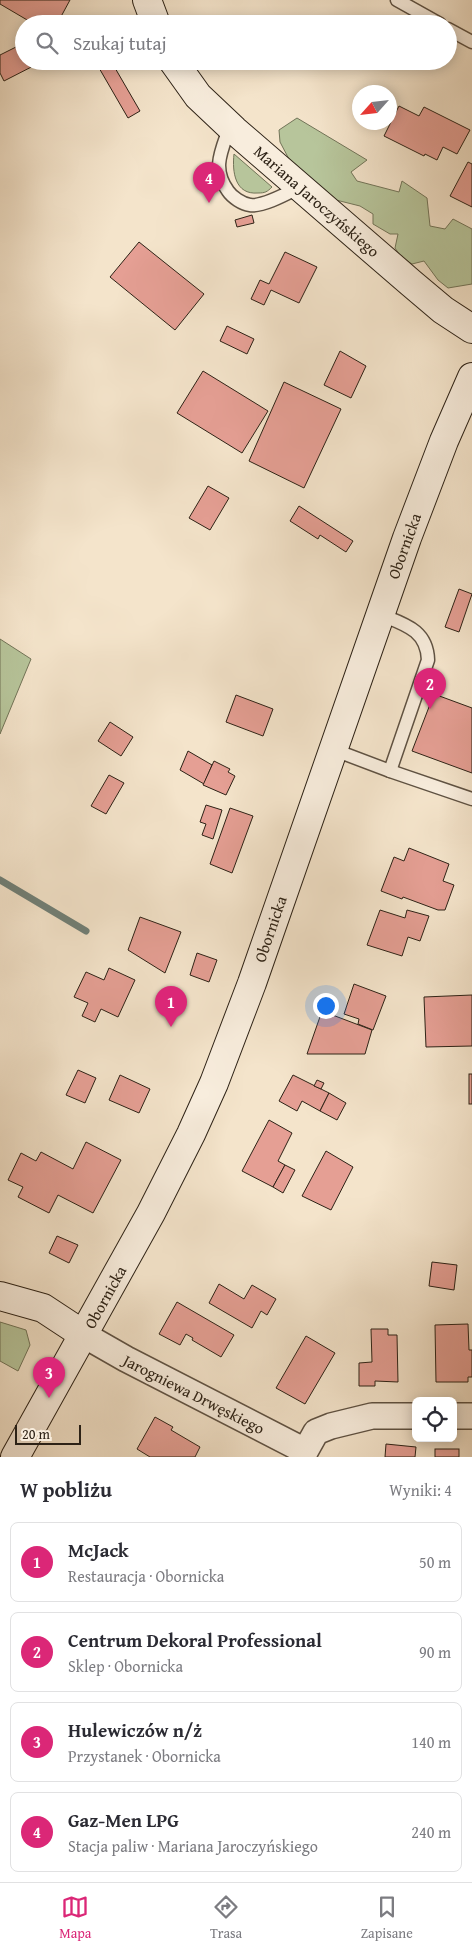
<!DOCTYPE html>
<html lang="pl">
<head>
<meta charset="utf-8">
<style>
  :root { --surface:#fff; --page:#f2f2f3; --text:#2b2b33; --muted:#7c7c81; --line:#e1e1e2; --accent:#db2777 }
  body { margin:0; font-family:"Gentium Book Plus",serif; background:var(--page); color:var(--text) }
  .controls { position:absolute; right:15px; bottom:15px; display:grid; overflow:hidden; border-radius:8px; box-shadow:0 2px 12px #0003 }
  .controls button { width:45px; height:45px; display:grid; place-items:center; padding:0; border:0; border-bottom:1px solid var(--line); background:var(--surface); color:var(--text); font:25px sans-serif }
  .compass { position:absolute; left:352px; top:85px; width:45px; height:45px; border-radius:50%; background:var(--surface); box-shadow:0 2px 12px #0003; rotate:243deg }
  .scale { position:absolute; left:15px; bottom:12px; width:66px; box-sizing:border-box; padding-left:5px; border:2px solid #2d2216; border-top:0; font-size:14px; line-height:18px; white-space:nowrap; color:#2d2216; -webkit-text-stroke:4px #f8eddd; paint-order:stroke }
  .you { position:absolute; left:325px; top:1005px; width:18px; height:18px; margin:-12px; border:4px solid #fff; border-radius:50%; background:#1a73e8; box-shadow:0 0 0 8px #1a73e833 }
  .badge { display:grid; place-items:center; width:32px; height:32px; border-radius:50%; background:var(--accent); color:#fff; font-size:16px; font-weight:700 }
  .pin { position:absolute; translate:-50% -41px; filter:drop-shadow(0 1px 2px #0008) }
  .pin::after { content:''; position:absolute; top:26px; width:18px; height:15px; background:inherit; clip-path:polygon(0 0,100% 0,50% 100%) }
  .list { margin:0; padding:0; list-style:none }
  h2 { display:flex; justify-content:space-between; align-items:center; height:65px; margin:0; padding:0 20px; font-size:21px }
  h2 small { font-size:16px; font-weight:400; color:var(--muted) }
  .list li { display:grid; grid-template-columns:32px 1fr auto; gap:15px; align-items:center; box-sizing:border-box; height:80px; margin:0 10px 10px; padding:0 10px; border:1px solid var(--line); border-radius:8px }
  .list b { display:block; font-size:19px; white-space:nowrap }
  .list p { margin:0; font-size:16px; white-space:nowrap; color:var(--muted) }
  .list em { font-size:16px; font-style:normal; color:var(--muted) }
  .icon { flex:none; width:28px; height:28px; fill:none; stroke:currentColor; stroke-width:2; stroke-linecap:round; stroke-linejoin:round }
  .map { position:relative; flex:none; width:472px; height:1457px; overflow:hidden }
  .search { position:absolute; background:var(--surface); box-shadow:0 2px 12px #0003; left:15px; right:15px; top:15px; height:55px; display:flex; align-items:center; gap:12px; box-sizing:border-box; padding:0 18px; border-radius:28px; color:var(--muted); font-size:19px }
  .sheet { height:425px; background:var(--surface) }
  nav { display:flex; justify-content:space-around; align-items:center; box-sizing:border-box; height:70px; border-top:1px solid var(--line); background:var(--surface); font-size:14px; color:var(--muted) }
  nav a { display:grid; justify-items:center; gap:2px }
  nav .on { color:var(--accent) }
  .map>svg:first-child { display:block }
</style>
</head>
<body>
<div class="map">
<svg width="472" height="1457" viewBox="0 0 472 1457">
  <rect width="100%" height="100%" fill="#f4e4cb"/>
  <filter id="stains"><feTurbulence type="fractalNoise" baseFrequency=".004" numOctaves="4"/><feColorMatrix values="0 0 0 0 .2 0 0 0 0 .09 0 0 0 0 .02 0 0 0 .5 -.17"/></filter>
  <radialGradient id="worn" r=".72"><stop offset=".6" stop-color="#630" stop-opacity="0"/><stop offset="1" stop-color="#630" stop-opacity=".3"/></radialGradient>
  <g fill="#b7c59b" stroke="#727458">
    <path d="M297,118l70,42 -16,12 6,9 42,11 3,-11 25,17 3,28 15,3 8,-10 19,10v55l-24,4 -10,-8 -14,-19 -12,3 -11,-7 -6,-9 3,-14h-8l-17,-10v-10l-13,-8 -24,-6 -46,-39 -10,-19 -1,-12z"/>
    <path d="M234,154l38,33c-5,5 -7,6 -14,6 -23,2 -26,-21 -24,-39z"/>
    <path d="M0,639l31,20 -31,75z"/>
    <path d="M0,1322l26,8 4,15 -12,26 -18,-10z"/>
  </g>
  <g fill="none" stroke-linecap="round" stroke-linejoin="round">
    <path stroke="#708078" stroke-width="7" d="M0,880l86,51"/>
  </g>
  <g fill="#e59f94" stroke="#2d2216">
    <path d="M0,0h70l-13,24h-23l-34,-20z"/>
    <path d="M24,43v18h19l-39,20 -4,-8v-18z"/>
    <path d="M95,61h16l29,50 -12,7z"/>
    <path d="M399,106l20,10 5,-9 46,23 -13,24 -14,-7 -6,13 -12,-6 -1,2 -40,-20z"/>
    <path d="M468,162l4,2v43l-22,-11z"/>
    <path d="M252,215l2,8 -17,4 -2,-7z"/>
    <path d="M139,242l65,52 -29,36 -65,-53z"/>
    <path d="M285,252l32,15 -18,36 -28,-13 -7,15 -13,-6 9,-19 9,4z"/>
    <path d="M227,326l27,13 -7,15 -27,-13z"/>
    <path d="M340,351l26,15 -15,32 -27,-13z"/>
    <path d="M203,371l65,40 -26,42 -65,-40z"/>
    <path d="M284,382l57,27 -37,79 -55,-27z"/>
    <path d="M208,486l21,12 -19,32 -21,-12z"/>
    <path d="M299,506l54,35 -7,11 -26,-17 -2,4 -28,-18z"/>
    <path d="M459,589l13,5 -13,38 -14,-5z"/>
    <path d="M434,694l38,14v65l-60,-22z"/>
    <path d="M236,695l37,14 -10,27 -37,-14z"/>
    <path d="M110,722l23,15 -12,19 -23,-15z"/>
    <path d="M188,751l24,14 -8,19 -24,-14z"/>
    <path d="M214,761l16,8 -2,3 7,4 -9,19 -23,-10z"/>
    <path d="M109,775l15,8 -18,31 -15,-8z"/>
    <path d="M206,805l16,5 -9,29 -11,-4 4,-11 -6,-2z"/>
    <path d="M230,808l23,8 -21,57 -22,-9z"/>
    <path d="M409,848l40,16 -6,17 11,4 -9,25h-7l-35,-13 -1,2 -21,-8 13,-34 10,4z"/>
    <path d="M380,910l25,8 2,-8 22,6 -9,25 -12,-4 -6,19 -35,-11z"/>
    <path d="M140,917l41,15 -16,41 -37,-23z"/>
    <path d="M197,953l20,7 -8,22 -19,-7z"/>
    <path d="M109,968l26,12 -17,37 -17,-8 -6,13 -13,-6 6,-13 -14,-6 12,-25 18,8z"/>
    <path d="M354,984l32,12 -13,34 -15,-6 1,-5 -15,-5z"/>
    <path d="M472,995v51l-46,1 -2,-50z"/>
    <path d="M322,1011l50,19 -7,24h-58z"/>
    <path d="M78,1070l18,8 -11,25 -19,-8z"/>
    <rect x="469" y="1074" width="3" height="30"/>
    <path d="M120,1075l30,14 -11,24 -30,-13z"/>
    <path d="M293,1075l36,18 -9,18 -18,-10 -5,10 -18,-10z"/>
    <path d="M317,1080l7,3 -3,6 -7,-3z"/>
    <path d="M329,1093l17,10 -9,17 -17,-9z"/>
    <path d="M269,1120l23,13 -14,28 7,4 -12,22 -31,-16z"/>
    <path d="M86,1142l35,18 -28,53 -35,-18 -9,18 -31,-16 5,-10 -15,-7 13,-27 15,8 5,-9 32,17z"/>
    <path d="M326,1151l27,16 -22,43 -29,-14z"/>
    <path d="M285,1165l10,5 -12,23 -10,-6z"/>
    <path d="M57,1236l21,9 -9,18 -20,-10z"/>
    <path d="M432,1262l25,3 -3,25 -25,-4z"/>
    <path d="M219,1284l25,15 8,-14 24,14 -9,16 -6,-4 -9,17 -43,-25z"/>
    <path d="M177,1302l57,33 -13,22 -29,-17 1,-2 -7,-4 -6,11 -21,-11z"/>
    <path d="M468,1324l1,26h3v27h-4v5h-32l-1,-57z"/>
    <path d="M371,1329h17v6h9l1,47 -23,-1v5h-16v-23l13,-1z"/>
    <path d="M306,1336l29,17 -30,51 -29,-16z"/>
    <path d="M155,1417l18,10 -2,3 29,17 -5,10h-45l-13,-8z"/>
    <path d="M386,1444l30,3 -1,10h-30z"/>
    <rect x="435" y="1449" width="24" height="8"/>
  </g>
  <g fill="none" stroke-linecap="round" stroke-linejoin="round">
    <g stroke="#5f5243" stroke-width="15">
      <g id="lane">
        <path d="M397,0l43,24"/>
        <path d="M448,29l24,13"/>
        <path d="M230,126c-8,24 -19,42 -2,65 4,6 14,13 22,14 13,2 38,-12 50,-18"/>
        <path d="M379,614c24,10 48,15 49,46l-38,111"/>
        <path d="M332,749l58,22 82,28"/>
      </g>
    </g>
    <g stroke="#5f5243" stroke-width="28">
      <g id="street">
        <path d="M84,1335l42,24 179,92"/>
        <path d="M453,1416h19"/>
        <path d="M302,1457l14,-25 15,-6 41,-10h44"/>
      </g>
    </g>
    <g stroke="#2d2216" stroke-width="30">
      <g id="secondary">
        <path d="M147,0l9,24"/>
        <path d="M173,61l25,35 36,34 177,153 32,27 29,19"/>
        <path d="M0,1296l43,12 41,27"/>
        <path d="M15,1457l136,-244 40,-79 23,-51 38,-100 155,-445 37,-97 28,-64"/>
      </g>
    </g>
    <use href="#lane" stroke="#f8eddd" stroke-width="12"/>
    <use href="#street" stroke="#f8eddd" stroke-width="25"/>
    <use href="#secondary" stroke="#f8eddd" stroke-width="28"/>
  </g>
  <g text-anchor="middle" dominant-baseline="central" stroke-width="4" stroke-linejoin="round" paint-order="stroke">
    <g font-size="16" fill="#2d2216" stroke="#f8eddd">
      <text transform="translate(317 201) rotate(41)">Mariana Jaroczyńskiego</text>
      <text transform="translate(404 546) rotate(-70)">Obornicka</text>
      <text transform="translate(270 929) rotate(-71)">Obornicka</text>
      <text transform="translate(105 1297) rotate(-61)">Obornicka</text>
      <text transform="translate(194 1394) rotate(27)">Jarogniewa Drwęskiego</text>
    </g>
  </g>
  <rect width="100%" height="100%" filter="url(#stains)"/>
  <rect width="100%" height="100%" fill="url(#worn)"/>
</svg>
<div class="controls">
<button><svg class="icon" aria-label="locate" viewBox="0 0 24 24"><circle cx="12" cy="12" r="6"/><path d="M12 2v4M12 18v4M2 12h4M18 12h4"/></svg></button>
</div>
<svg class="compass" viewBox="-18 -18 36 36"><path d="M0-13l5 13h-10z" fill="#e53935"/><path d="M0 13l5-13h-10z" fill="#7c7c81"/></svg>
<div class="scale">20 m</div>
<div class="you"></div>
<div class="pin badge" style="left:171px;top:1027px">1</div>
<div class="pin badge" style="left:430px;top:709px">2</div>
<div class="pin badge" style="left:49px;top:1398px">3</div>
<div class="pin badge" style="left:209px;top:203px">4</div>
<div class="search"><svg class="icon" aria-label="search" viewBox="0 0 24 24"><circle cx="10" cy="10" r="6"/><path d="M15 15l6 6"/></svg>Szukaj tutaj</div>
</div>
<section class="sheet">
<h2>W pobliżu<small>Wyniki: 4</small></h2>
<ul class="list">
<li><span class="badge">1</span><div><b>McJack</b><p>Restauracja · Obornicka</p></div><em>50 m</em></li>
<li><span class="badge">2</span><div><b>Centrum Dekoral Professional</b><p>Sklep · Obornicka</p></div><em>90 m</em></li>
<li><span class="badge">3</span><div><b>Hulewiczów n/ż</b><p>Przystanek · Obornicka</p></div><em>140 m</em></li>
<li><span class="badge">4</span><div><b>Gaz-Men LPG</b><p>Stacja paliw · Mariana Jaroczyńskiego</p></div><em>240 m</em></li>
</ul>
</section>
<nav>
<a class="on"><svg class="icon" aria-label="map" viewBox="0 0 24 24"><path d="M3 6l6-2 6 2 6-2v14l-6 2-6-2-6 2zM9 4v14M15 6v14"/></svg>Mapa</a>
<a><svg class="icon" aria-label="directions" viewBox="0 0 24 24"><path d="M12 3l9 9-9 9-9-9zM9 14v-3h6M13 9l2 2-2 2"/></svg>Trasa</a>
<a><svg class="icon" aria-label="saved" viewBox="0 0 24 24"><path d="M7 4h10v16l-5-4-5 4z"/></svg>Zapisane</a>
</nav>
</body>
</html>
